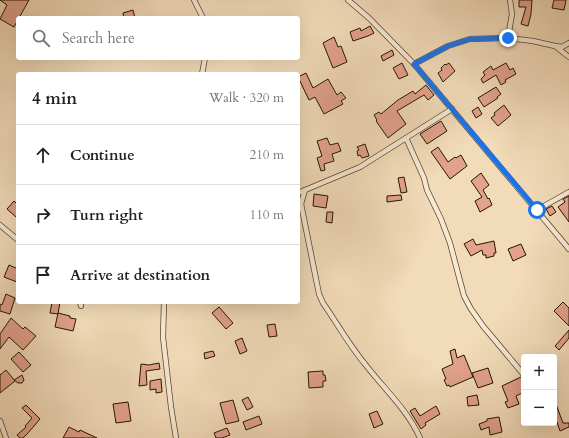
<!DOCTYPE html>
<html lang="en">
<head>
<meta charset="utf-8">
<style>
  :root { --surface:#fff; --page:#f2f2f2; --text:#222; --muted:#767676; --line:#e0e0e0 }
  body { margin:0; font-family:Cardo,serif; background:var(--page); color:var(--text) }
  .controls { position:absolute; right:12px; bottom:12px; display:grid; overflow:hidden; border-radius:4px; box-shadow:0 4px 16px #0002 }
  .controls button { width:36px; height:36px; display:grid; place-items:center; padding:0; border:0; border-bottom:1px solid var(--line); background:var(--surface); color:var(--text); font:20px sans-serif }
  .stop { position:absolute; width:12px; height:12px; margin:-9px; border:3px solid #1a73e8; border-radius:50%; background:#fff }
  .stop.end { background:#1a73e8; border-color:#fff; box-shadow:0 1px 4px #0008 }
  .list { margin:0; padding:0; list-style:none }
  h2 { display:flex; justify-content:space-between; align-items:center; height:52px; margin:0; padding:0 16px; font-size:17px }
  h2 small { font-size:13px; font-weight:400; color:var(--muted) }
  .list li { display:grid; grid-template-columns:26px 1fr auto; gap:12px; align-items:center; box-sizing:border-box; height:60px; padding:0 16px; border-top:1px solid var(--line) }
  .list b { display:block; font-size:15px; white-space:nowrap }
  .list em { font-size:13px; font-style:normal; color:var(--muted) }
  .icon { flex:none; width:22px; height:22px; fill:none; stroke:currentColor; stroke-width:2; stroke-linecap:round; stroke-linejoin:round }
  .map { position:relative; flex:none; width:569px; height:438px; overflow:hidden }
  .search { position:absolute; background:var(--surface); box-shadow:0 4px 16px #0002; left:16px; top:16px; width:284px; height:44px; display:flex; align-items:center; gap:10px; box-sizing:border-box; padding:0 14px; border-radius:4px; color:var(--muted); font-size:15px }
  .panel { position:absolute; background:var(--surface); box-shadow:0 4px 16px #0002; left:16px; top:72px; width:284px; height:232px; border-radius:4px }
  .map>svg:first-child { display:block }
</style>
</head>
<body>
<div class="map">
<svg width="569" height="438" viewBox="0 0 569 438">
  <rect width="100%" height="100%" fill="#f2dbb9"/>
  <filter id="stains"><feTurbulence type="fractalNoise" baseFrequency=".005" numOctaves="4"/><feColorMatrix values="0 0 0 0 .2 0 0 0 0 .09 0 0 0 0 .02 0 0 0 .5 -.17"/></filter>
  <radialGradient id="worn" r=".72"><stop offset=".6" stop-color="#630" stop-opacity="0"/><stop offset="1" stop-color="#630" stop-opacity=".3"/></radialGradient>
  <g fill="#e2a28c" stroke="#241505">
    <path d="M0,0h29l-15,27 -14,-8 7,-14z"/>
    <path d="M519,0h13l-1,14 -3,12 -7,-2 5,-17h-7z"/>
    <path d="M554,0h12l-2,10 -12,-2z"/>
    <path d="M133,10l2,8h-11l-1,-5z"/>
    <path d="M370,26l4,7 -6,3 -15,5 -3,-9 10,-4 1,3z"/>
    <path d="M334,37l4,10 3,-1 6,16 -14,6 -10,-25z"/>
    <path d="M392,50l2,5 -11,6 -2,-5z"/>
    <path d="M402,63l6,12 -9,4 -6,-11z"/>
    <path d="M449,63l6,8 -12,11 -5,-9 4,-3 -1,-2 4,-4 1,1z"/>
    <path d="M506,63l4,7 3,-2 3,6 -11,6 1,2 -5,3 -5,-10 -13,8 -2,-4 4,-4 -2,-3 8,-6 2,4z"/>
    <path d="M306,73l7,15 15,-9 9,16 4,-3 5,6 -5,3 2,3 -19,10 -9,-17 -6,3 -11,-23z"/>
    <path d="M426,85l8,10 -6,5 -4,-5 -27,16 9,13 -18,14 -12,-17 1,-1 -3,-5 5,-3 2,2 17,-14 15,-9 2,3z"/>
    <path d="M496,87l5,7 -4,3 1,1 -14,9 -6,-9z"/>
    <path d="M504,105l7,10 -13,11 -7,-8 4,-3 -1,-2z"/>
    <path d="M478,107l4,7 -6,4 -4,-7z"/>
    <path d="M441,121l6,10 -20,13 -7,-10z"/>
    <path d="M327,138l3,7 8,-2 3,8 -9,3 2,7 -10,3 1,6 -4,1 -4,-13 5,-2 -5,-15z"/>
    <path d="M365,144l4,12 -7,2 -2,-3 -2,1 -1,-5 2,-1 -2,-3z"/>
    <path d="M438,147l10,15 7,-5 1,1 5,-3 6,11 -17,13 -19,-27z"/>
    <path d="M481,173l8,12 -6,5 5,9 1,-1 3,7 -12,7 -5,-11 7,-4 -11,-16z"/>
    <path d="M404,177l3,15 -6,1 -3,-15z"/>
    <path d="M314,194l14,2 -2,12 -13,-2z"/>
    <path d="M401,195l1,5 -15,2v-6z"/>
    <path d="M569,196v26l-11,-15 7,-5 -2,-3z"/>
    <path d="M14,201l4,4v10l-2,2 -9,-8z"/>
    <path d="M552,206l4,6 -6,4 -4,-7z"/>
    <path d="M327,212h6l-1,11 -6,-1z"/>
    <path d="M473,239l3,6 18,-4 2,12h-2v3l-8,2v-3h-3l-1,-5 -11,6 -7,-12z"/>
    <path d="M521,244l5,11 -13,6 -5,-12z"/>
    <path d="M9,265l9,4v10l-1,3 -13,-5z"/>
    <path d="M6,294l9,4 -5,16 -10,-3v-7l2,1z"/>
    <path d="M52,302h8l-2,12 -8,-1z"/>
    <path d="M563,302l6,6v18l-15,-15z"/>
    <path d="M219,307l14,16 -7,6 -14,-16z"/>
    <path d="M58,313l12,3v2l6,1 -3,12 -18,-4z"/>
    <path d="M11,318l12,11 2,-2 11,9 -13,14 -14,-13 -9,12v-15z"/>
    <path d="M275,324l2,12 -8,1 -2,-12z"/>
    <path d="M569,330v8l-10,12 -4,-4z"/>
    <path d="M242,338l5,13 -7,3 -5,-13z"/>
    <path d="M455,349l2,9 7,-3 9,22 -23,10 -1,-2 -2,1 -3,-6 2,-1 -4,-10 11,-5 -3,-13z"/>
    <path d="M213,351l2,5 -10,3 -1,-6z"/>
    <path d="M19,352l12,13 -8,7 -12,-13z"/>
    <path d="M159,363l1,6 -14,2 1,14 -8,1 2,-22 8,1z"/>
    <path d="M488,368l5,15 -15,5 -6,-15z"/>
    <path d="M6,370l9,11 -15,12v-18z"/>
    <path d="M323,371v4h2l1,6h-3v6l-14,1 -1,-16z"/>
    <path d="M22,375l2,5 -2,3h-4l-4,-3z"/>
    <path d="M521,377l3,7v8l-8,4 3,8 -11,4 -3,-6 3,-1 -6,-15z"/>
    <path d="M161,379l1,13 -6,1v-4l-6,1v-9z"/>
    <path d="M477,395l2,10 -11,1 -1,-9z"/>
    <path d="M248,397l5,10 -6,3 -5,-10z"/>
    <path d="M554,399l9,24h6v4l-9,4 -3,-9 -3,1z"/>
    <path d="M233,400l6,21 -13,3 -6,-21z"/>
    <path d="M128,402l3,19 -15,2 -3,-19z"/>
    <path d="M26,405l14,14 -12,14 -5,5h-3l-3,-3 9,-8 -1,-1 7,-8 -10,-10z"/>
    <path d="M436,406l4,8 -15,9 1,2 -5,4 -11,-18 5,-3 5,8z"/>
    <path d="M377,411l6,13 -9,4 -5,-14z"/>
    <path d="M259,416l3,8 -16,6 -3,-8z"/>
    <path d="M499,417l3,15 -12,3 -1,-8 -8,3 -2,-6 8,-3v-2z"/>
    <path d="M69,427l10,5 1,-2 17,8h-34z"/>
    <path d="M227,428l3,7 -8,3h-6l-2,-5z"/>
  </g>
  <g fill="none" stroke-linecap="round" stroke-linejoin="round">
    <g stroke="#584632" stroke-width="6">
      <g id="minor">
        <path d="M194,0l9,18"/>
        <path d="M348,0l21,18 45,46 155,185"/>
        <path d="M508,38l4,-24 -2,-14"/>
        <path d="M555,46l14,11"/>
        <path d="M414,64l34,-18 22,-7 38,-1 25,3 22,5 7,1 7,-4"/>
        <path d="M202,74l3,-16"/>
        <path d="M406,138l18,40 3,12 14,29 9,24 14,53 7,13 12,17 41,49"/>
        <path d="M298,193l62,-26 92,-58"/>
        <path d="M298,201l3,3 18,90 4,9c14,20 26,42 42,61 19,25 42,45 55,74"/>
        <path d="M301,204l4,-14"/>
        <path d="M537,210l32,-18"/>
        <path d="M0,225l18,15"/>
        <path d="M80,302l1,4"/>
        <path d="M164,302l-1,35 8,70 5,31"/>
        <path d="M0,421l6,17"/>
      </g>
    </g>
    <use href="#minor" stroke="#f7e8d2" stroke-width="4.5"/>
  </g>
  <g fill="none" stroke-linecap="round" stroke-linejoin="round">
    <path stroke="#1a73e8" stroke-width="5" d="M508,38l-38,1 -22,7 -34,18 123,146"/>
  </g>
  <rect width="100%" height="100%" filter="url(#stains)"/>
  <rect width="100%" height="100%" fill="url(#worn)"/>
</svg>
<div class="controls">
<button>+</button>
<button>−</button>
</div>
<div class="stop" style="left:537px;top:210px"></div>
<div class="stop end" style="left:508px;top:38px"></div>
<div class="search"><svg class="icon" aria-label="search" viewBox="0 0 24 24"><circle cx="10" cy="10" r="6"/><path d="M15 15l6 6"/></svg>Search here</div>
<section class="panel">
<h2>4 min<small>Walk · 320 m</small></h2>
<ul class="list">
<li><svg class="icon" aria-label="ahead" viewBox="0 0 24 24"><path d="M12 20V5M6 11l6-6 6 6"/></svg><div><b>Continue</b></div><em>210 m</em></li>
<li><svg class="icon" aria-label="right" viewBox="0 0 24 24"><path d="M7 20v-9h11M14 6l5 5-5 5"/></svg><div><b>Turn right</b></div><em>110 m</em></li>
<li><svg class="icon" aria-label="arrive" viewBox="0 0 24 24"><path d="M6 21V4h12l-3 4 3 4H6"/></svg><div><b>Arrive at destination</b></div></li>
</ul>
</section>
</div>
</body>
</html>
